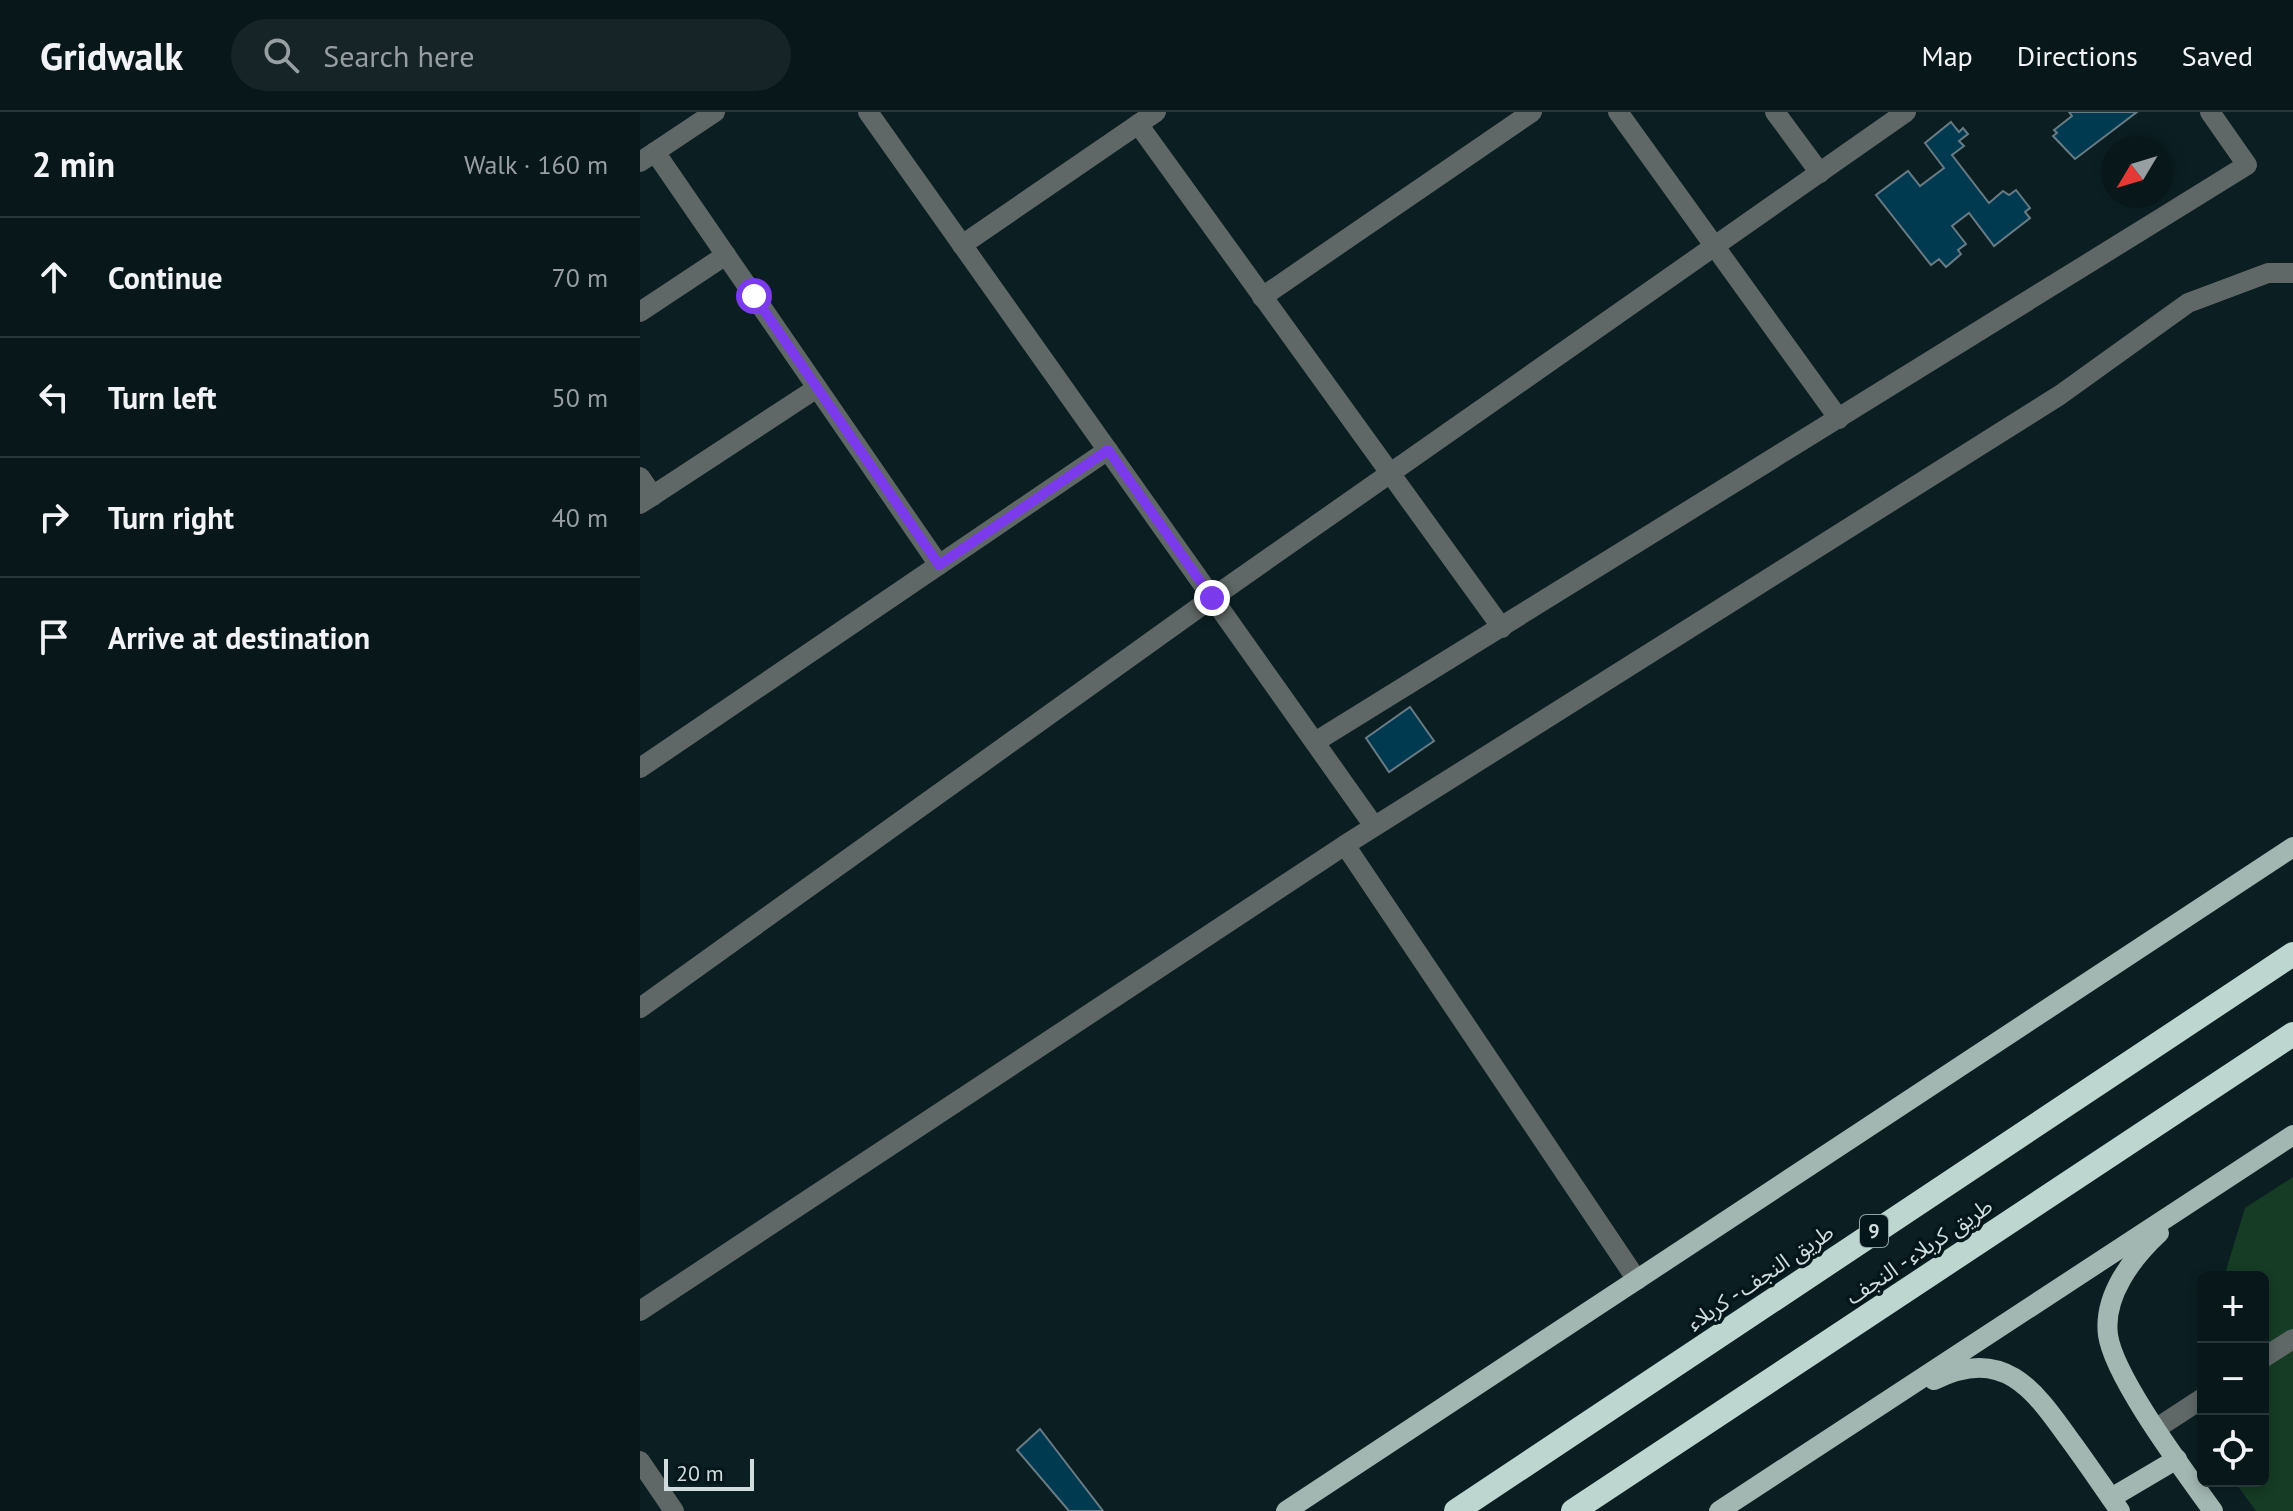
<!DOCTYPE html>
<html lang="en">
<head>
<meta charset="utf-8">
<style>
  :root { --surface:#08171a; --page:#162427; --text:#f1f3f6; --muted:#989fa2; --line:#293639 }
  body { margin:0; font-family:"PT Sans","Noto Sans Arabic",sans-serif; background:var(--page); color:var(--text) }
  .controls { position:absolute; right:24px; bottom:24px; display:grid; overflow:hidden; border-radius:12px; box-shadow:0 4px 12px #0003 }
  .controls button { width:72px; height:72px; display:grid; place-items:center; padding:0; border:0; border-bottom:2px solid var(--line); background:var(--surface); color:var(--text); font:40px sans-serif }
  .compass { position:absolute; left:1461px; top:24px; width:72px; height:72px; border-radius:50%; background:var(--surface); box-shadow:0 4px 12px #0003; rotate:232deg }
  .scale { position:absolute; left:24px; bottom:20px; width:90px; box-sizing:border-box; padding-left:8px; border:4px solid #d0dcde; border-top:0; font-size:22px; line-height:28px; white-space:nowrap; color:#d0dcde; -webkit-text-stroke:6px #031619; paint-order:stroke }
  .stop { position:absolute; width:24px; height:24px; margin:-18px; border:6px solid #7c3aed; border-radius:50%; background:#fff }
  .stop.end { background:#7c3aed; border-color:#fff; box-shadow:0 2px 8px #0008 }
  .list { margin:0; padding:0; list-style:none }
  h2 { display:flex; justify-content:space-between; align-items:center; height:104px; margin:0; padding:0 32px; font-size:34px }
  h2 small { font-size:26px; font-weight:400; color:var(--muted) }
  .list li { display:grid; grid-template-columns:52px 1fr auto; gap:24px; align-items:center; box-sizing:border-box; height:120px; padding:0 32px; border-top:2px solid var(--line) }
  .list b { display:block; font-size:30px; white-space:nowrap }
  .list em { font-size:26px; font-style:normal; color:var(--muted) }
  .icon { flex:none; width:44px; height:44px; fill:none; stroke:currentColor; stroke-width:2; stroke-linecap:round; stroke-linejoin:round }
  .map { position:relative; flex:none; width:1653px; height:1399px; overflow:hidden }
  header { display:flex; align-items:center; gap:48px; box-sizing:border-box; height:112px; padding:0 40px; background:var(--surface); border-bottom:2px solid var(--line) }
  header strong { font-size:38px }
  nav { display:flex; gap:44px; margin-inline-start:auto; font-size:28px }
  .search { width:560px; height:72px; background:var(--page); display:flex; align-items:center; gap:20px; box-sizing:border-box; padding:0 28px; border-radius:44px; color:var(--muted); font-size:30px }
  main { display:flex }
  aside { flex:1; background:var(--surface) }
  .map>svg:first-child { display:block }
</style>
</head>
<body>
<header>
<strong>Gridwalk</strong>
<div class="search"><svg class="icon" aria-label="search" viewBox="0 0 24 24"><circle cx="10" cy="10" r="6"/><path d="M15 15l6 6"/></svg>Search here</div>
<nav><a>Map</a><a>Directions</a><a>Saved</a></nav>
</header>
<main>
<aside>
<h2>2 min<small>Walk · 160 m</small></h2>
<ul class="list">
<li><svg class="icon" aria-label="ahead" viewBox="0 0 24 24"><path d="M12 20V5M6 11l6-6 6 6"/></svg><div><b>Continue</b></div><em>70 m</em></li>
<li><svg class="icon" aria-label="left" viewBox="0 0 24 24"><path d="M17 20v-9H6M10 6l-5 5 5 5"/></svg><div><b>Turn left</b></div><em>50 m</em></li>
<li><svg class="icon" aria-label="right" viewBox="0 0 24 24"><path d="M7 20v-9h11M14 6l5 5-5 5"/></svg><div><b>Turn right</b></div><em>40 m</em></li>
<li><svg class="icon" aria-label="arrive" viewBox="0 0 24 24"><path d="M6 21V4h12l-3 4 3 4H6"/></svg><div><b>Arrive at destination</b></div></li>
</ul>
</aside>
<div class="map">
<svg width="1653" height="1399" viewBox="0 0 1653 1399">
  <rect width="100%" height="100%" fill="#0b1f22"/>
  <path fill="#163c25" d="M1653,1065v334h-37l-22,-30h29v-204h-39l21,-69z"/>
  <g fill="#003a51" stroke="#687b85" stroke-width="2">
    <path d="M1429,0h68l-62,47 -22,-23 4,-3 -3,-3 18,-14z"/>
    <path d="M1311,10l8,10 4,-4 5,6 -9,7 5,5 -12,9 37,48 14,-12 6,4 7,-5 14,18 -5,4 5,6 -36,28 -25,-33 -17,13 14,18 -8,6 3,4 -15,13 -7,-8 -8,6 -55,-70 32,-24 12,15 24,-18 -19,-25z"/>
    <path d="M770,595l24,34 -45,31 -23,-34z"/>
    <path d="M400,1317l63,82h-34l-52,-61z"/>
  </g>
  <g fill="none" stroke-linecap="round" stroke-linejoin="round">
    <g stroke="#5f6866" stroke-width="20">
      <path d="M228,0l506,714"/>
      <path d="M978,0l221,307"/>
      <path d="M1135,0l45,61"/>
      <path d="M498,12l364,504"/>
      <path d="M15,40l284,413"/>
      <path d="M0,50l75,-50"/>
      <path d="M322,133l194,-133"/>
      <path d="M622,185l270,-185"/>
      <path d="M0,200l86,-57"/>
      <path d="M0,365l13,19"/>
      <path d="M0,392l177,-116"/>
      <path d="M675,630l932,-577 -37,-53"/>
      <path d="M0,656l468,-318"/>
      <path d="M705,733l292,435"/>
      <path d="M0,896l572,-410 694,-486"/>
      <path d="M0,1199l705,-466 715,-450 128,-92 80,-30h25"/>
      <path d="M1623,1246l30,-19"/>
      <path d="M1517,1316l46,-30"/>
      <path d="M0,1349l34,50"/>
    </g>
    <g stroke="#a3b7b2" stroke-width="20">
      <path d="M1519,1121c-27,25 -56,63 -51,102 6,43 78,138 105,176"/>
      <path d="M1294,1268c69,-34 99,8 136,60 17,23 33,47 50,71"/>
      <path d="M1471,1386l66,-39"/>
      <path d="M646,1399l1007,-664"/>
      <path d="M1079,1399l574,-376"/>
    </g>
    <g stroke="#bed6d0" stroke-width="24">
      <path d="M816,1399l837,-557"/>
      <path d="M933,1399l720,-477"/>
    </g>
  </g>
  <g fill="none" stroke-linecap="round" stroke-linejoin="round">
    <path stroke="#7c3aed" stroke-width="10" d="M114,184l185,269 169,-115 104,148"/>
  </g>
  <g text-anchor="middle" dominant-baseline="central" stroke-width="7" stroke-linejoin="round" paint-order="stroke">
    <rect fill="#031619" stroke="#92a1a3" stroke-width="2" x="1220" y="1103" width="28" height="32" rx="6"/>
    <g font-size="20" font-weight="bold" fill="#d0dcde">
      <text x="1234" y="1119">9</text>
    </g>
    <g font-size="22" fill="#d0dcde" stroke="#031619">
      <text transform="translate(1279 1139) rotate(-34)">طريق کربلاء - النجف</text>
      <text transform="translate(1120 1165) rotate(-34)">طريق النجف - کربلاء</text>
    </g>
  </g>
</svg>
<div class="controls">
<button>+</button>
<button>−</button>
<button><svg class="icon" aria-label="locate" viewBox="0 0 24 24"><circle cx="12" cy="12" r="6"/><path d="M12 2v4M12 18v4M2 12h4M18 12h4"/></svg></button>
</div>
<svg class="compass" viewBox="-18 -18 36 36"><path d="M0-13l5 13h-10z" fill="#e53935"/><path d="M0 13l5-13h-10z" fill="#989fa2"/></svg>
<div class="scale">20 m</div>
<div class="stop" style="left:114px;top:184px"></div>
<div class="stop end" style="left:572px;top:486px"></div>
</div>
</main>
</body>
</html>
